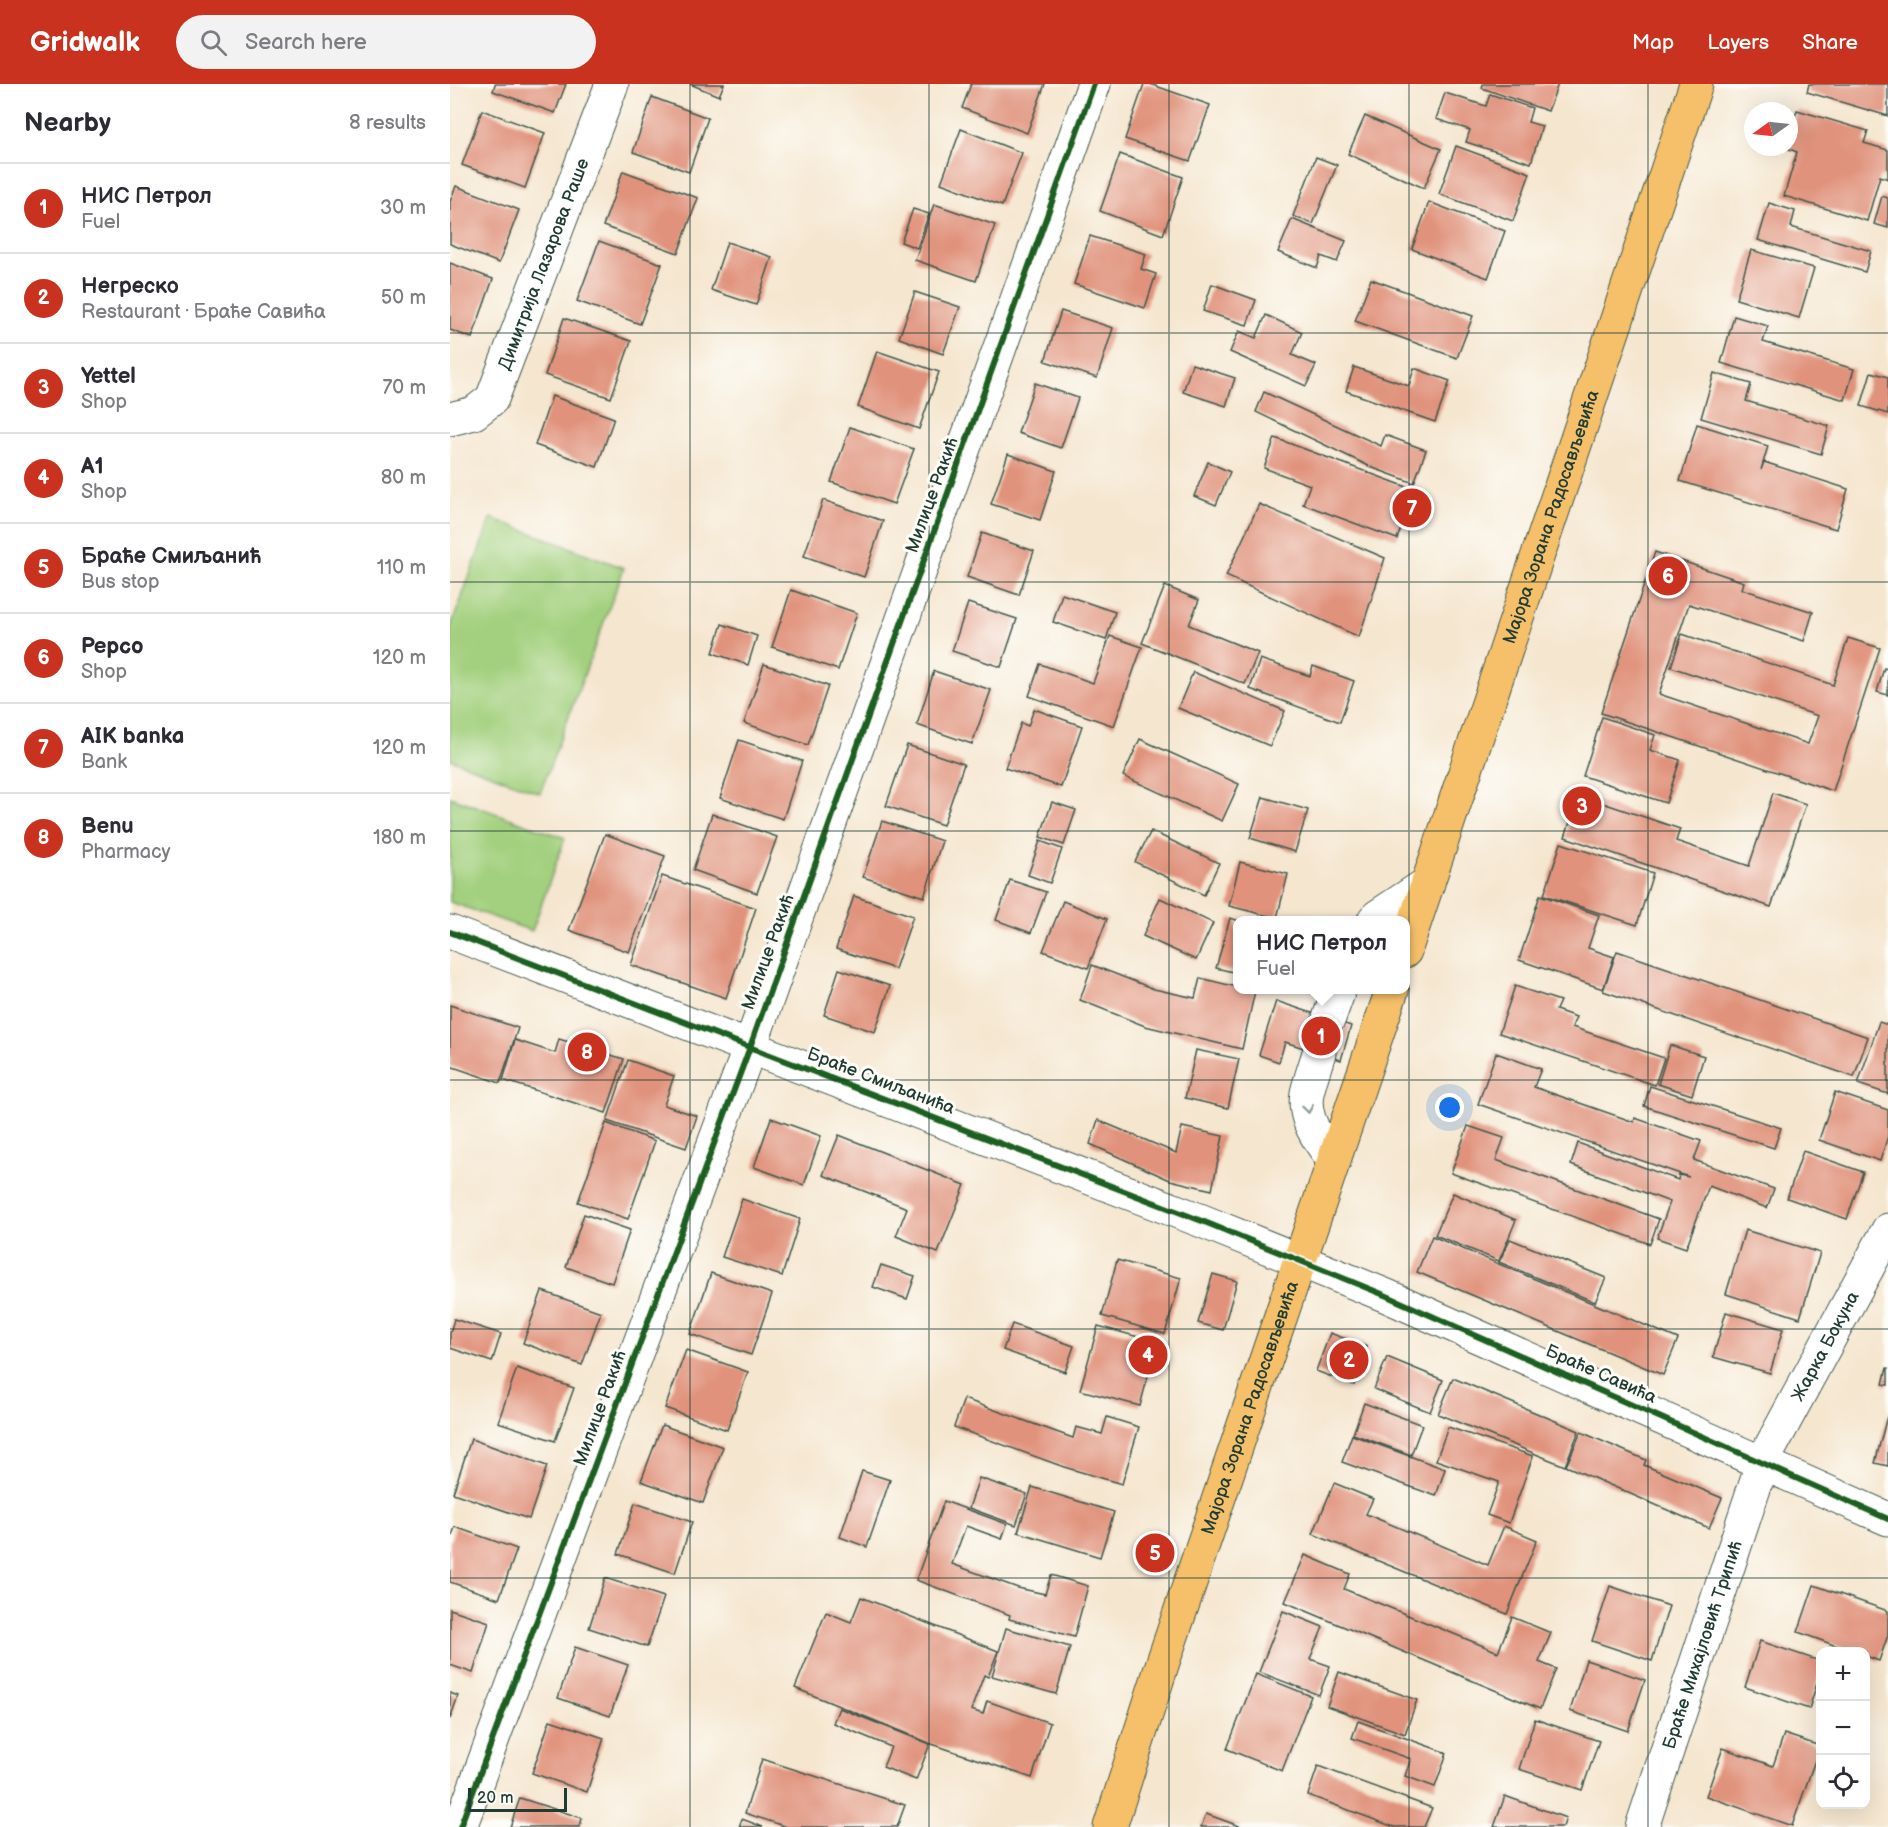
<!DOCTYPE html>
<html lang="en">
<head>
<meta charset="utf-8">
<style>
  :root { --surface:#fff; --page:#f2f2f3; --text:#2b2b33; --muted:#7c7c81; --line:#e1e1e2; --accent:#c8321e }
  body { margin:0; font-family:"Balsamiq Sans",sans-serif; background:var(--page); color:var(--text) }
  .controls { position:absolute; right:18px; bottom:18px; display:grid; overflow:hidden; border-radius:12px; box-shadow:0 6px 24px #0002 }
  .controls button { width:54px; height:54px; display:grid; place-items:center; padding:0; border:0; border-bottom:2px solid var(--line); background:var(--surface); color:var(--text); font:30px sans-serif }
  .compass { position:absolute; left:1294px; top:18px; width:54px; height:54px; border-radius:50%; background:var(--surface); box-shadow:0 6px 24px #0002; rotate:255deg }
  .scale { position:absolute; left:18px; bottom:15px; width:99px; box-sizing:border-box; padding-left:6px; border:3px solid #1f3d34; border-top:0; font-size:16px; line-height:21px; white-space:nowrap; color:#1f3d34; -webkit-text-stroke:4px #fdfcf7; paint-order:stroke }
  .you { position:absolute; left:1000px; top:1024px; width:21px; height:21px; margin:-15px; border:4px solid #fff; border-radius:50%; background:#1a73e8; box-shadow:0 0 0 9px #1a73e833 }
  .badge { display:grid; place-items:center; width:39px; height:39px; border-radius:50%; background:var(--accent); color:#fff; font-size:20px; font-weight:700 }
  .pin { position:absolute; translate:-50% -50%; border:3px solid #fff; box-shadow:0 2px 6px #0006 }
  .popup { position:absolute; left:783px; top:832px; width:177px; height:78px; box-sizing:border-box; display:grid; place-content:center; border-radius:12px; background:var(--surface); filter:drop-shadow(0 2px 4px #0005); font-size:20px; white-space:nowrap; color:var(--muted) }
  .popup b { font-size:22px; color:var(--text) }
  .popup::after { content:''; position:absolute; left:50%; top:100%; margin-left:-12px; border:12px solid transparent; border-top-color:var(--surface) }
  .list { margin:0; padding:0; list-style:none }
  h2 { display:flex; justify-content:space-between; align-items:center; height:78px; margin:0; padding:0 24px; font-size:26px }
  h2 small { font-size:20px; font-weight:400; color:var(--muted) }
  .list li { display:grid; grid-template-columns:39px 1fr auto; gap:18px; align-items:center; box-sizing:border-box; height:90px; padding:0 24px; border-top:2px solid var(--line) }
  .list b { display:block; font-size:22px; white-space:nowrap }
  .list p { margin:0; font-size:20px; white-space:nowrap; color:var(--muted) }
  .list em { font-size:20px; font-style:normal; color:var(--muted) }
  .icon { flex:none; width:33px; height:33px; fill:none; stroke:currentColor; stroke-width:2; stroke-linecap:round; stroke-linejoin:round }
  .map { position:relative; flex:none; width:1438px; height:1743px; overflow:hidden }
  header { display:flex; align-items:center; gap:36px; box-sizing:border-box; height:84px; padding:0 30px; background:var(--accent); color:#fff }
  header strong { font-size:28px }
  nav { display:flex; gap:33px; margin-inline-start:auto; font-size:21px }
  .search { width:420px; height:54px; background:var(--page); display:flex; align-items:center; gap:15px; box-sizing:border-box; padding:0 21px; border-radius:33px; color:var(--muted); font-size:22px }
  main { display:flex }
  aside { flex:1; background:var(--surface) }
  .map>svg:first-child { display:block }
</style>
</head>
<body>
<header>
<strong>Gridwalk</strong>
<div class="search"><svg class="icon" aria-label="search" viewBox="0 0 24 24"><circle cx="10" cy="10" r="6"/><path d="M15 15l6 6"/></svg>Search here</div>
<nav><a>Map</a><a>Layers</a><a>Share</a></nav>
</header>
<main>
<aside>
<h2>Nearby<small>8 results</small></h2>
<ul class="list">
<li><span class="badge">1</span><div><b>НИС Петрол</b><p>Fuel</p></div><em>30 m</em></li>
<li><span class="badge">2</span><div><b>Негреско</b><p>Restaurant · Браће Савића</p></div><em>50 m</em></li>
<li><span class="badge">3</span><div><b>Yettel</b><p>Shop</p></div><em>70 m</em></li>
<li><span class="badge">4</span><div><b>A1</b><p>Shop</p></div><em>80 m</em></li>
<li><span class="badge">5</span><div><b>Браће Смиљанић</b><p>Bus stop</p></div><em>110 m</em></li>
<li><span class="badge">6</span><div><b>Pepco</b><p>Shop</p></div><em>120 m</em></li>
<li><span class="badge">7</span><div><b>AIK banka</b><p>Bank</p></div><em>120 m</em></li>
<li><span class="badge">8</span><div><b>Benu</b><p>Pharmacy</p></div><em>180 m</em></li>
</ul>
</aside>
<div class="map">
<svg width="1438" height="1743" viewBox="0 0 1438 1743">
  <rect width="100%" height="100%" fill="#fdfcf7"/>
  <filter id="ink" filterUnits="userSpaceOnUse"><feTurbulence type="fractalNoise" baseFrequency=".0167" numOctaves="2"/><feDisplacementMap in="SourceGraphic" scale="12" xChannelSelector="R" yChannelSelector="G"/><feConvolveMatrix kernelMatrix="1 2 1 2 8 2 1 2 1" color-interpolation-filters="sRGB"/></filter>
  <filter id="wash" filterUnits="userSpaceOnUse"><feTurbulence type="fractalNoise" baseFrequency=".008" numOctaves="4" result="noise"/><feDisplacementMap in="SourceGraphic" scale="24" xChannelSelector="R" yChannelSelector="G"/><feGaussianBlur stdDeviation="1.35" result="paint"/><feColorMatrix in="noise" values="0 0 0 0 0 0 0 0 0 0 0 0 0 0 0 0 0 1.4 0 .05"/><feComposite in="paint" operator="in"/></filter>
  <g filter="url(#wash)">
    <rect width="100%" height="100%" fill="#f5e6cf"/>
    <g fill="#a3d07e" stroke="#618659" stroke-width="1.5">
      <path d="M41,434l133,50 -84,225 -90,-34v-130z"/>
      <path d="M0,713l115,41 -33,93 -82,-29z"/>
    </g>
    <g id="blocks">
      <g fill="#e0927b">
        <path d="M45,0h71l-11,29 -62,-22z"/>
        <path d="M240,0h34l-5,12z"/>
        <path d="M521,0h74l-18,49 -65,-25z"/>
        <path d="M694,0h6l60,21 -20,56 -65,-22z"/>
        <path d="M1033,0h75l-10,27 -66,-23z"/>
        <path d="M1359,0h79v32l-81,-24z"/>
        <path d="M995,9l41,13 4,-12 42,14 -4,14 14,4 -11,37 -65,-21 4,-12 -34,-11z"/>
        <path d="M202,13l56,21 -19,54 -56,-20z"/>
        <path d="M32,26l63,23 -20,55 -63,-23z"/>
        <path d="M1347,26l71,21 -4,12 24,7v29l-8,-3 -13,45 -83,-25 13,-44 -13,-5h5v-10z"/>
        <path d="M915,32l76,33 -17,39 -76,-34z"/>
        <path d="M511,45l61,24 -20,53 -61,-23z"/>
        <path d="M1006,62l74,27 -17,48 -74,-27z"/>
        <path d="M670,70l63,23 -20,58 -63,-24z"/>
        <path d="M866,73l21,8 -24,59 -20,-8z"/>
        <path d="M173,87l75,27 -20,55 -75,-27z"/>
        <path d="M6,102l63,24 -20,53 -49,-19v-42z"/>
        <path d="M1432,112l6,2v30l-14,-4z"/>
        <path d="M979,118l76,29 -17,47 -76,-29z"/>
        <path d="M1319,119l26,8 -4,16 80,24 -6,21 -107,-32z"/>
        <path d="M484,120l61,21 -19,56 -61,-21z"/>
        <path d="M463,125l16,5 -12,34 -16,-6z"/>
        <path d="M842,135l54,22 -9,21 -16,-6 -4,12 -39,-16z"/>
        <path d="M640,152l56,18 -5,15 15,5 -11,34 -71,-24z"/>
        <path d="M149,157l63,23 -22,60 -63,-23z"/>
        <path d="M277,158l45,15 -16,48 -45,-15z"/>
        <path d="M1301,166l63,18 -15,50 -63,-19z"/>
        <path d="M0,179l43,16 -21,59 -22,-8z"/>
        <path d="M921,195l102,37 -16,42 -102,-37z"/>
        <path d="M762,200l44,16 -9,25 -44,-14z"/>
        <path d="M465,208l45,15 -17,47 -44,-16z"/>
        <path d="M611,227l52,17 -16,50 -52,-17z"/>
        <path d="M816,231l36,17 -10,23 24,10 -10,21 -76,-34 9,-21 17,7z"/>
        <path d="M1284,232l34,10 -5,16 91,27 -9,31 -124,-37z"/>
        <path d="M114,234l67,23 -20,57 -66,-23z"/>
        <path d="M427,267l62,21 -20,57 -61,-22z"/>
        <path d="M742,280l43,14 -9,28 -43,-14z"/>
        <path d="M904,283l55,19 5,-18 36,13 -15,41 -89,-31z"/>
        <path d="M1421,288l17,5v37l-27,-8z"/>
        <path d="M1264,289l37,11 -5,17 83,25 -8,28 -120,-36z"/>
        <path d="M585,299l43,15 -17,50 -43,-15z"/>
        <path d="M814,308l117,54 4,-11 41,15 -12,33 -41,-15 -117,-56z"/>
        <path d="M102,312l62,22 -17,49 -62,-22z"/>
        <path d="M1247,340l71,22 -7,24 3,-8 84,27 -12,40 -156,-48z"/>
        <path d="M400,343l64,22 -20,55 -63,-22z"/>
        <path d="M825,354l140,52 -18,49 -94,-35 7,-19 -46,-17z"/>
        <path d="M558,370l48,17 -16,49 -49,-16z"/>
        <path d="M758,378l22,10 -14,33 -22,-9z"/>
        <path d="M373,416l60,21 -19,56 -60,-21z"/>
        <path d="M809,420l126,54 -26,79 -133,-61z"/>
        <path d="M532,449l52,18 -15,44 -52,-18z"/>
        <path d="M1205,468l89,30 -2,7 71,23 -9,29 -115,-37 -30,90 149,50 10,-28 -147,-49 11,-33 151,51 15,-47 32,10 -47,143 -232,-78z"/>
        <path d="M715,502l34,14 -10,25 69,28 -13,31 -103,-41z"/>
        <path d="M341,506l66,23 -19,57 -66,-23z"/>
        <path d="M612,510l53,18 -9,28 -53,-18z"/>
        <path d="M518,519l49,16 -16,48 -49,-16z"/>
        <path d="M272,540l35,12 -9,29 -35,-12z"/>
        <path d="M660,552l32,11 -28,79 -85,-30 11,-32 53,19z"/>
        <path d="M810,575l50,17 3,-10 41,15 -14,41 -90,-33z"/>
        <path d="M314,580l64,22 -20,59 -64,-22z"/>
        <path d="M1434,584l4,1v26l-11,-3z"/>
        <path d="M484,587l57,19 -19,54 -55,-19z"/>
        <path d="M743,588l92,39 -15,35 -92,-38z"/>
        <path d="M584,625l48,17 -21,61 -56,-19 16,-45 7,3z"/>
        <path d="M1152,633l53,18 -5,15 30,10 -14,43 -83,-27z"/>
        <path d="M690,655l99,45 -17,37 -99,-45z"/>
        <path d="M289,656l63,21 -19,58 -63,-21z"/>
        <path d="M457,661l57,19 -21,61 -57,-19z"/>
        <path d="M1323,709l33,11 -35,103 -206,-70 14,-42 101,34 -4,12 73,25z"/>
        <path d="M813,713l45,13 -13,42 -45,-14z"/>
        <path d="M602,718l24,8 -12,35 -24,-8z"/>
        <path d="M262,730l65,23 -20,56 -64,-23z"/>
        <path d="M432,737l60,20 -18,56 -61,-20z"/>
        <path d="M701,747l68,32 -15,32 -69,-33z"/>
        <path d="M155,750l60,22 -36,96 -60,-22z"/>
        <path d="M590,757l22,8 -12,34 -22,-8z"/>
        <path d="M1111,759l92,30 -16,52 -93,-30z"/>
        <path d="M790,778l48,12 -11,44 -48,-12z"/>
        <path d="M212,792l94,32 -30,90 -95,-33z"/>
        <path d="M560,796l36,12 -15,41 -35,-13z"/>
        <path d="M1090,811l59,20 -11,33 26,9 -11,32 -84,-29z"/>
        <path d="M404,812l59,20 -18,53 -59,-20z"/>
        <path d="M710,814l53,25 -17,37 -53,-24z"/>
        <path d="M613,817l44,18 -19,49 -45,-17z"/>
        <path d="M780,834l7,2v53l-21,-5z"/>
        <path d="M1167,867l251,86 -14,40 -251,-86z"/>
        <path d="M642,881l62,24 41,9 5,-20 37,9v3l18,1 -13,58 -97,-23 -65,-26z"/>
        <path d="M389,885l51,17 -15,46 -51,-17z"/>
        <path d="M1065,902l45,15 -4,9 20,7 -4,10 92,31 -9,27 -156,-52z"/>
        <path d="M826,917l75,25 -10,34 -56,-18 -6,20 -20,-7z"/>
        <path d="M0,921l68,23 -18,55 -50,-17z"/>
        <path d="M1429,938l9,3v69l-30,-10z"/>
        <path d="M109,955l65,20 -18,54 -103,-33 12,-40 40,13z"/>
        <path d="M1220,961l34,11 -12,39 -34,-11z"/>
        <path d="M746,966l43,9 -11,49 -43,-10z"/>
        <path d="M1046,969l45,16 -7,18 100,35 1,-4 66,23 -7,19 80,29 -7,19 -58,-22 -23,62 -29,-10 13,-36 -99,-37 7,-22 100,37 1,-5 10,2 -211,-73z"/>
        <path d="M178,976l46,16 -10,29 33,11 -11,32 -79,-27z"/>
        <path d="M1200,1002l131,42 -7,20 -130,-42z"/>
        <path d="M1385,1008l53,18v26l-8,25 -61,-21z"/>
        <path d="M321,1034l50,18 -17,49 -50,-18z"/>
        <path d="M648,1036l78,33 6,-26 41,9 -11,54 -42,-10 -80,-36z"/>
        <path d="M156,1039l49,18 -27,78 -50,-17z"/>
        <path d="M1018,1042l36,12 -8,22 163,59 -9,25 -199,-71z"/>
        <path d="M389,1051l126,50 -27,68 -42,-17 11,-28 -84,-33z"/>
        <path d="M1353,1067l60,21 -16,47 -60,-21z"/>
        <path d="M1003,1109l63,27 -17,41 -64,-26z"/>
        <path d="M292,1115l58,20 -18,57 -60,-19z"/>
        <path d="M134,1130l46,16 -18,53 -46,-16z"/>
        <path d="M1295,1146l75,23 -20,65 -74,-24z"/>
        <path d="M982,1152l246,103 -15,36 -246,-103z"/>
        <path d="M1060,1155l96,39 -11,24 -96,-40z"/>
        <path d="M667,1176l64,18 -16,56 -63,-18z"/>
        <path d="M431,1181l34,11 -8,23 -34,-12z"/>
        <path d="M261,1189l61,21 -21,61 -61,-21z"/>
        <path d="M763,1190l24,7 -14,49 -25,-7z"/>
        <path d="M92,1207l59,21 -19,53 -59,-22z"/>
        <path d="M1276,1228l57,17 -13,44 -57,-16z"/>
        <path d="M4,1235l47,15 -9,28 -42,-14v-15z"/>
        <path d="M562,1240l62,22 -9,26 -62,-22z"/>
        <path d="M648,1242l59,16 -17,64 -60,-16z"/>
        <path d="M880,1249l37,14 -13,38 -38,-14z"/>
        <path d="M236,1266l62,22 -21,58 -62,-22z"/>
        <path d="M937,1273l56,23 -13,32 -56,-23z"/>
        <path d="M67,1284l57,20 -19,53 -57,-19z"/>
        <path d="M1437,1284h1v17l-5,-1z"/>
        <path d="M1003,1294l126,53 -14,35 -127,-52z"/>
        <path d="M514,1315l109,39 3,-11 26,7 5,-17 32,10 -17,57 -58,-17 -110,-40z"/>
        <path d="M914,1319l58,22 -11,30 -58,-21z"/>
        <path d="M1437,1332h1v50l-13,-3z"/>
        <path d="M212,1341l61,22 -20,56 -62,-22z"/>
        <path d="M998,1343l85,29 -24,67 -22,-8 12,-33 -63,-22z"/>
        <path d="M1131,1348l65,28 -2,5 78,33 -13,30 -143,-62z"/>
        <path d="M902,1351l93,34 -9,27 -94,-34z"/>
        <path d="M21,1355l76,27 -18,53 -76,-26z"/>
        <path d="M412,1387l28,9 -23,67 -27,-10z"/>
        <path d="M529,1394l48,16 -11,31 -47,-17z"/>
        <path d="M884,1399l39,16 -7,15 122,51 16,-39 33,14 -30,74 -194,-80z"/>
        <path d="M582,1403l82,25 -14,45 -82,-25z"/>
        <path d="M494,1417l63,23 -5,15 -36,-13 -14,38 66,24 27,6 6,-19 37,11 -14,51 -65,-18 1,-4 -94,-35z"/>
        <path d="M185,1419l57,19 -17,51 -57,-19z"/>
        <path d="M5,1443l62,22 -18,50 -49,-17v-40z"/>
        <path d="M855,1471l45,19 -6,15 154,63 14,-35 39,16 -12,29 17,7 -16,40 -255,-107z"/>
        <path d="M155,1494l59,19 -17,50 -58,-19z"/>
        <path d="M1364,1501l74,26v24l-9,26 -13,-5v-4h-13l-55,-20z"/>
        <path d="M1160,1502l59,20 -17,55 -60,-20z"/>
        <path d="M411,1513l137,54 -10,26 -4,-2 -13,35 12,4 4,-13 63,22 -18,55 -103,-35 -134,-55 31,-76 25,10z"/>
        <path d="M0,1525l39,13 -16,51 -23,-8z"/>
        <path d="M833,1527l40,16 -13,32 20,7 -11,29 -60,-23z"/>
        <path d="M556,1544l64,19 -14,47 -64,-18z"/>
        <path d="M1310,1557l60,20v13l-11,35 -64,-22z"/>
        <path d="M125,1563l53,18 -18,51 -52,-18z"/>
        <path d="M1136,1576l59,20 -17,51 -58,-20z"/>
        <path d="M889,1588l78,28 -12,34 -78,-28z"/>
        <path d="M806,1590l55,22 -29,75 -55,-22z"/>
        <path d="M0,1609l8,3 -8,23z"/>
        <path d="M389,1624l91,36 -14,36 -33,-13 8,-20 -58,-24z"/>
        <path d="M1085,1635l64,22 -17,49 -63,-21z"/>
        <path d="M100,1636l54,18 -17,54 -55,-19z"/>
        <path d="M908,1637l89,32 -12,34 -30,-11 6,-17 -59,-21z"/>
        <path d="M1334,1650l36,12 -28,80 -86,-30 17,-48 50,18z"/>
        <path d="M312,1675l143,46 -8,22h-110l-42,-14z"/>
        <path d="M868,1682l114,42 -8,19h-30l-86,-32z"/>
        <path d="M1055,1712l61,22 -3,9h-69z"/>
        <path d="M70,1714l62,20 -2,9h-70z"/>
        <path d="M756,1730l36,13h-41z"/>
        <path d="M292,1735l21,8h-24z"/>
      </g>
    </g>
  </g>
  <g filter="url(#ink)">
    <use href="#blocks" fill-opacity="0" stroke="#3f564b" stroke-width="1.5"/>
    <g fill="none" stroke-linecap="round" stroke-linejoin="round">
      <g stroke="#3f564b" stroke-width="35">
        <g id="minor">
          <path id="s1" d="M0,335l24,-6 18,-14 120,-315"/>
          <path d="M924,836l4,-4 50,-33"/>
          <path d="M0,848l752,289 185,75 501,223"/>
          <path d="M879,934l10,-28"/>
          <path d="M869,969c-4,13 -9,27 -12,40 -5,26 13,49 27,68"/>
          <path d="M10,1743l290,-780 344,-963"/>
          <path id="s2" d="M1192,1743l121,-366 125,-231"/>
        </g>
      </g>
      <g stroke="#3f564b" stroke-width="35">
        <g id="major">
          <path id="s3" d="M955,867l291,-867"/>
          <path id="s4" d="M660,1743l53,-165 229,-672"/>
        </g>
      </g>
      <use href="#minor" stroke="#fff" stroke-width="33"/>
      <use href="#major" stroke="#f6c06b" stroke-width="33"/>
      <g stroke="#fdfcf7" stroke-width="10">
        <g id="cycleway">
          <path d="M0,848l752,289 185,75 501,223"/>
          <path d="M10,1743l290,-780 344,-963"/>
        </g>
      </g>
      <use href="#cycleway" stroke="#1b5e20" stroke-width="6"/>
    </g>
    <defs><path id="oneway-chevron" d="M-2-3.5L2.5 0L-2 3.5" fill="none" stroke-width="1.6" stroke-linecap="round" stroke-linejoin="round" transform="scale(1.5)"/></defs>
    <use stroke="#8f9e9a" href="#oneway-chevron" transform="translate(858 1025) rotate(82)"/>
  </g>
  <path fill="none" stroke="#1f3d34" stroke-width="1.5" stroke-opacity="0.55" d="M240,0v1743M479,0v1743M719,0v1743M959,0v1743M1198,0v1743M0,249h1438M0,498h1438M0,747h1438M0,996h1438M0,1245h1438M0,1494h1438"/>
  <g text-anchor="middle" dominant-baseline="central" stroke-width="6" stroke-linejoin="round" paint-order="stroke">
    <g font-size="18" fill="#1f3d34" stroke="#fdfcf7">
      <text stroke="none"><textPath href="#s1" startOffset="192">Димитрија Лазарова Раше</textPath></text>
      <text transform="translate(482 411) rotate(-70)">Милице Ракић</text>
      <text stroke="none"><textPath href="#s3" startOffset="458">Мајора Зорана Радосављевића</textPath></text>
      <text transform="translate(318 868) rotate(-70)">Милице Ракић</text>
      <text transform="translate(431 997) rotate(21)">Браће Смиљанића</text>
      <text stroke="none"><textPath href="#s2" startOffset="516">Жарка Бокуна</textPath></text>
      <text transform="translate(1151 1290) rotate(24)">Браће Савића</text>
      <text transform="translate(150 1324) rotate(-70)">Милице Ракић</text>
      <text stroke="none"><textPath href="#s4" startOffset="442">Мајора Зорана Радосављевића</textPath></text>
      <text stroke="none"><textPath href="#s2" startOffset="192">Браће Михајловић Трипић</textPath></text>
    </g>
  </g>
</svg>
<div class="controls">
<button>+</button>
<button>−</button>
<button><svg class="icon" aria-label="locate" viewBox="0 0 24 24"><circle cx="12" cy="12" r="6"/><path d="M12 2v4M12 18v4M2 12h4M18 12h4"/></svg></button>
</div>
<svg class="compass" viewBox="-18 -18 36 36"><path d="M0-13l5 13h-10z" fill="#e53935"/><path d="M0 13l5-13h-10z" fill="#7c7c81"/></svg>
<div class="scale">20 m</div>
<div class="you"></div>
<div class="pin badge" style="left:871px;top:952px">1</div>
<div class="popup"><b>НИС Петрол</b>Fuel</div>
<div class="pin badge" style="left:899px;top:1276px">2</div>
<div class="pin badge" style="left:1132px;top:722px">3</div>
<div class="pin badge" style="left:698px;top:1271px">4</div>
<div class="pin badge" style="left:705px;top:1469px">5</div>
<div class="pin badge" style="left:1218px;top:492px">6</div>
<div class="pin badge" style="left:962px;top:424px">7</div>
<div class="pin badge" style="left:137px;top:968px">8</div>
</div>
</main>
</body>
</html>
